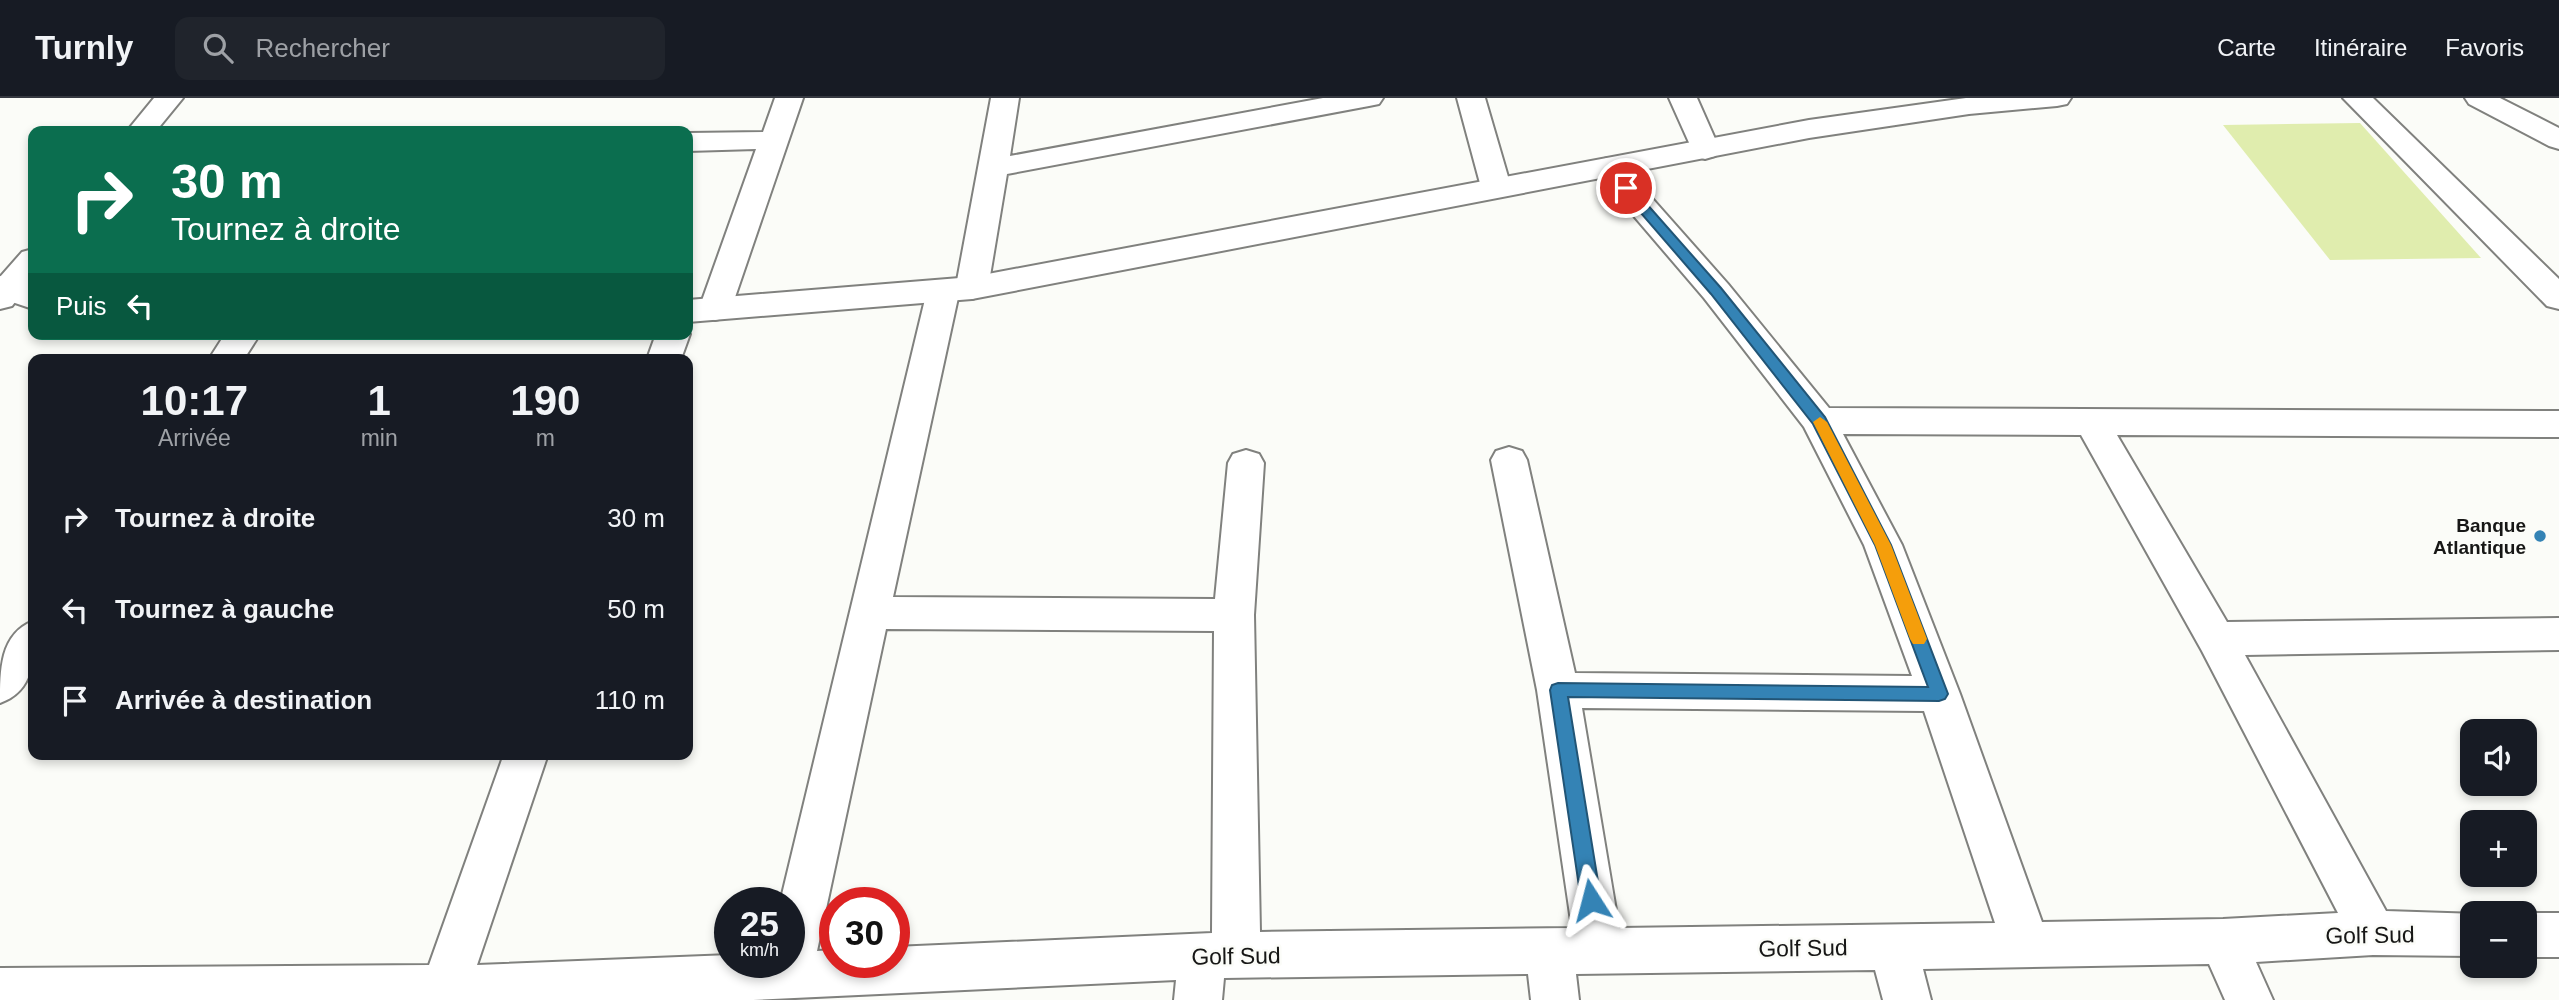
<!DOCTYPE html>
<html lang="fr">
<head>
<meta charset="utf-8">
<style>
  body { margin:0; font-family:Helvetica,sans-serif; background:#20242c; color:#f1f3f6; height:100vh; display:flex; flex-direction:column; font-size:26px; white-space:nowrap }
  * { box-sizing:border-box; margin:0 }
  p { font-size:23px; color:#9ea1a6 }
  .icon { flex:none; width:38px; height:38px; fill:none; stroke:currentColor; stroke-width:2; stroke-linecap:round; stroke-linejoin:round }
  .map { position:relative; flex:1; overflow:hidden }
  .panel { position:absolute; left:28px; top:256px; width:665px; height:406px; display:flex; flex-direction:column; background:#171b24; border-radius:14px; box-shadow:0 4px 10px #0003 }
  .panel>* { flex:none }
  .banner { position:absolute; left:28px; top:28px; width:665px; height:214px; border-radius:14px; box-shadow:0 4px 10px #0003; background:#0b6e4f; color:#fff; overflow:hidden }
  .buttons { position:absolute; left:2460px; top:621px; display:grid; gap:14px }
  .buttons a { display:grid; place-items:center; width:77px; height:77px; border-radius:14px; background:#171b24; box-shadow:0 4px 10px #0003; font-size:35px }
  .speed { position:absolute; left:714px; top:789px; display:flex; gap:14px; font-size:35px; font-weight:700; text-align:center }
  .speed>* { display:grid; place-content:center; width:91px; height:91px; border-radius:50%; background:#171b24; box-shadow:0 4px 10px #0003; line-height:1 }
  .speed small { font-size:18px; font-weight:400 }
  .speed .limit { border:10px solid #d22; background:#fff; color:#111 }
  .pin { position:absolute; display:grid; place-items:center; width:60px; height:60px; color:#fff; margin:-30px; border:4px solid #fff; border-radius:50%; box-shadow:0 2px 7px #0007 }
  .me { position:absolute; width:77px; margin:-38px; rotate:351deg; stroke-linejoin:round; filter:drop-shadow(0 0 5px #0008) }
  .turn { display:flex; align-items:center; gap:24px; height:147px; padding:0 28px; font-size:32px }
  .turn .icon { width:91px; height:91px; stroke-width:2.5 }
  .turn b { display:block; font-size:49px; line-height:60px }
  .then { display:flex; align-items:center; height:66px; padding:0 28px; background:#0003; gap:14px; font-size:26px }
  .eta { display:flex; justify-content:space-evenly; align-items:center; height:119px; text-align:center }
  .eta b { font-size:42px; font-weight:800; line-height:49px }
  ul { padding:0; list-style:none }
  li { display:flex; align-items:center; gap:21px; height:91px; padding:0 28px }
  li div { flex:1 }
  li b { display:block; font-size:26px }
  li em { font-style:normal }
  header { display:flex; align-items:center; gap:42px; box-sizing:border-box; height:98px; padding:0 35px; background:#171b24; border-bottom:2px solid #363941 }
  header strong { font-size:33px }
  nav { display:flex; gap:38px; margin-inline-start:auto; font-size:24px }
  .search { width:490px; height:63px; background:#20242c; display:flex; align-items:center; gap:18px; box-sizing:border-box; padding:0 24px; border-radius:14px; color:#9ea1a6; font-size:26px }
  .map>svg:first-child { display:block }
</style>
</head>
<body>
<header>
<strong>Turnly</strong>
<div class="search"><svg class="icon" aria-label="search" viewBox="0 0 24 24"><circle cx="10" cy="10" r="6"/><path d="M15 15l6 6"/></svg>Rechercher</div>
<nav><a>Carte</a><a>Itinéraire</a><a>Favoris</a></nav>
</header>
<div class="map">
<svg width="2559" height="902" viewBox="0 0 2559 902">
  <rect width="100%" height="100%" fill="#fbfcf8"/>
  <path fill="#e0edae" d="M2360,25L2481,160L2330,162L2223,27Z"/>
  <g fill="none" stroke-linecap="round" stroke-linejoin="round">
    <defs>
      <path id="minor" d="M154,0H183L156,33H127Z
        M775,0H803L731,211L727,219L715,222L703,219L699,211L756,51L688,53V35L763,34Z
        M991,0H1019L1010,58L1323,0H1383L1379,6L1369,8L1007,76L988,190L983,197L972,201L959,195L893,499L1215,501L1228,365L1233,356L1246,352L1259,356L1264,365L1254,517L1260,834L1572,830L1537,592L1491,362L1496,353L1509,349L1522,353L1527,362L1575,575L1912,578L1864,447L1804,329L1704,200L1597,75L1593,69L1597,63L1608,60L1619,63L1728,186L1829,310L2559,313V339L2117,337L2227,524L2559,520V552L2245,557L2386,813L2478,816H2473V858L2373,857L2256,864L2273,902H2225L2209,866L1923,871L1931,902H1883L1875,872L1576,876L1579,902H1531L1528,876L1224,880L1222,902H1174L1176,882L753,902H0V870L429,867L504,656H548L477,867L730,857V864H789V805H780L927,193L931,186L943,182L956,188ZM1843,336L2081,337L2202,553L2338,815L2223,821L2042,824L1960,596L1902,447ZM886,531L1214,533L1212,835L894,849V864H835V852L817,853ZM1582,610L1924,613L1995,825L1619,830Z
        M1457,0H1485L1511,89L1507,95L1496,98L1485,95L1481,89Z
        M1669,0H1697L1720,52L1715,58L1705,61L1695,58Z
        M2343,0H2373L2559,181V211L2547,208Z
        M33,151V181L12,208L0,211V179L22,154Z
        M688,233L690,236L681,261H647L656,236H688Z
        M225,236H260L244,261H209Z
        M33,523C34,556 37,592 0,605C0,572 0,536 33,523Z
        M2525,815H2559V859H2525V816H2523Z"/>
      <path id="tertiary" d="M1966,0H2071L2067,6L2057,8L1969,16L1809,40L972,201L688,224V202L972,179L1809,22Z
        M2465,0H2500L2559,30V51L2549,48L2469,6Z
        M0,178L33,188V211L0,200Z"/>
    </defs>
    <use href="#minor" stroke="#80817e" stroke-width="4"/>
    <use href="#tertiary" stroke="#80817e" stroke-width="4"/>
    <use href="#minor" fill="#fff" fill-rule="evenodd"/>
    <use href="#tertiary" fill="#fff" fill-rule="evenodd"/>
  </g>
  <path fill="#3483b5" stroke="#225576" stroke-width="2" d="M1626,86L1630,87L1721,190L1825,319L1891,447L1948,596L1945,601L1939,603L1568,599L1601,802L1598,808L1591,811L1584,808L1581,802L1550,592L1552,587L1558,585L1928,589L1875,447L1813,326L1711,196L1621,92L1620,90Z"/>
  <path fill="#f59e0b" d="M1820,319L1827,324L1891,447L1927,541L1924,546H1913L1910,541L1875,447L1813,324Z"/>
  <circle fill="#3483b5" stroke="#fbfcf8" stroke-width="2.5" cx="2540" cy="438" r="7"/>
  <g text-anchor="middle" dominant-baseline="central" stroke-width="5" stroke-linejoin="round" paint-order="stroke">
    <g font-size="19" font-weight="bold" fill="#171716" stroke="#fbfcf8" text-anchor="end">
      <text x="2526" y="427">Banque<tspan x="2526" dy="22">Atlantique</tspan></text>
    </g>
    <g font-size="23" fill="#171716" stroke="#fbfcf8">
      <text transform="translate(2370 837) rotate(-1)">Golf Sud</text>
      <text transform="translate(1803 850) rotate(-1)">Golf Sud</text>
      <text transform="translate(1236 858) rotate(-1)">Golf Sud</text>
    </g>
  </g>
</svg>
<div class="buttons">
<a><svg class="icon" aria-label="sound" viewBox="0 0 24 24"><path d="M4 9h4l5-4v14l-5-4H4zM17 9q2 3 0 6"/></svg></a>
<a>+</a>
<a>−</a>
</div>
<div class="speed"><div>25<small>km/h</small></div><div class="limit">30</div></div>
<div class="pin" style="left:1626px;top:90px;background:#d93025"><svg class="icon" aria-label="arrive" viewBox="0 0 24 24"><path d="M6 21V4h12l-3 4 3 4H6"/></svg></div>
<svg class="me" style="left:1591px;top:802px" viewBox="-20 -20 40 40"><path d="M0-17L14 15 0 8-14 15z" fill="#3483b5" stroke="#fff" stroke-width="4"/></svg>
<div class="banner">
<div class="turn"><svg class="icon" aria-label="right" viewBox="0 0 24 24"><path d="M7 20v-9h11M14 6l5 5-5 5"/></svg><div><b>30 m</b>Tournez à droite</div></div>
<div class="then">Puis<svg class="icon" aria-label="left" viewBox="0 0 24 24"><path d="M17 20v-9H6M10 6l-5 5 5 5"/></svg></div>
</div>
<section class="panel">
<div class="eta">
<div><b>10:17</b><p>Arrivée</p></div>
<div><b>1</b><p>min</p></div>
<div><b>190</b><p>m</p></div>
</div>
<ul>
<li><svg class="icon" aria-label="right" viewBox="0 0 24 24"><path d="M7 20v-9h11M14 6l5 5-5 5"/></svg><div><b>Tournez à droite</b></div><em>30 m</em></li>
<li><svg class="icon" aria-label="left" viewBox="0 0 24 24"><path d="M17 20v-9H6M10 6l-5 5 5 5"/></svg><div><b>Tournez à gauche</b></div><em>50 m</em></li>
<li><svg class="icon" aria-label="arrive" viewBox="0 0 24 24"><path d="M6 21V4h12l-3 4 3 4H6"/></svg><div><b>Arrivée à destination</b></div><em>110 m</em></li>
</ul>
</section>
</div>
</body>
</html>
